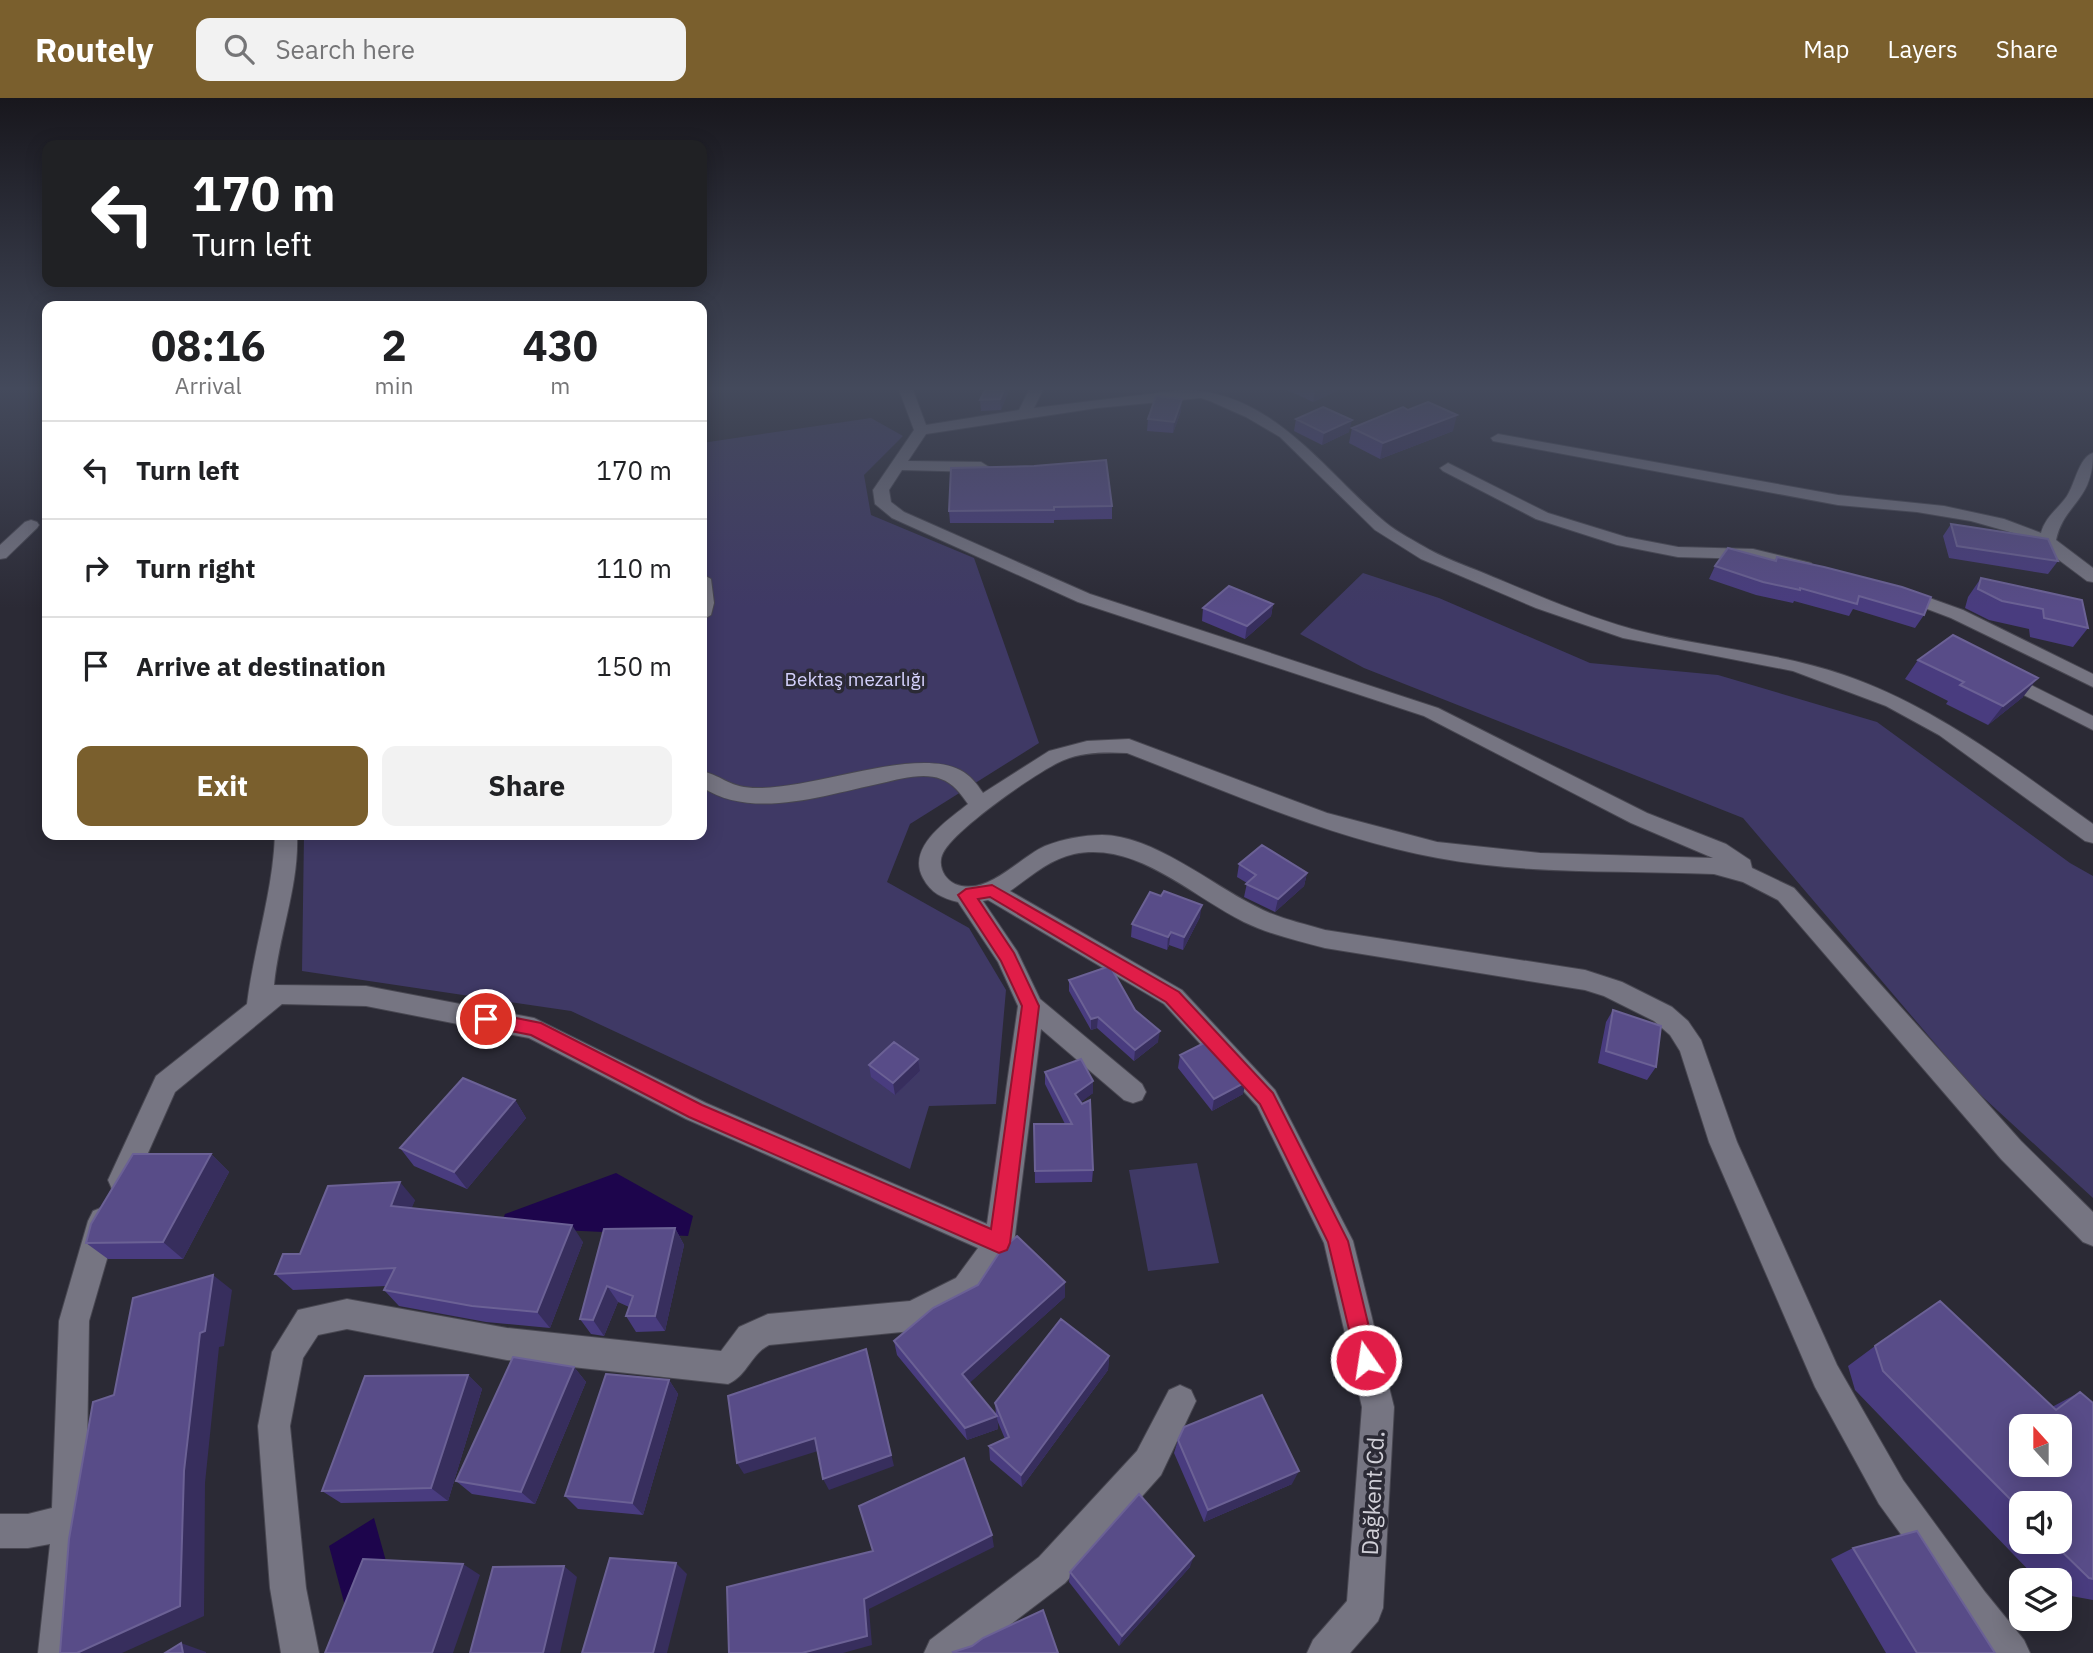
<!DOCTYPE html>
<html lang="en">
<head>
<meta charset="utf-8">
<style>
  body { margin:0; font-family:"IBM Plex Sans",sans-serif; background:#f2f2f2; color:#202124; height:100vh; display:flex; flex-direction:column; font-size:26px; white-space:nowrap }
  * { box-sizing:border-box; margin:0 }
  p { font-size:23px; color:#757577 }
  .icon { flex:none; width:38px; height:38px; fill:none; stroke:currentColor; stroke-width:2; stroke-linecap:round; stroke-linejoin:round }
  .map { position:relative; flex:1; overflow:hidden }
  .sheet { position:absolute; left:42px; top:203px; width:665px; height:539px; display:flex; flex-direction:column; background:#fff; border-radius:14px; box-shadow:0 4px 18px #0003 }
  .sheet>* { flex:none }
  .guide { position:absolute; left:42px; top:42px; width:665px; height:147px; border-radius:14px; box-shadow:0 4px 18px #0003; background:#202124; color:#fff; overflow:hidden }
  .needle { width:46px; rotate:339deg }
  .buttons { position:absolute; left:2009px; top:1316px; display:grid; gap:14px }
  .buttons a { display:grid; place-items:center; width:63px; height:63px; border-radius:14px; background:#fff; box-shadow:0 4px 18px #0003; font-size:35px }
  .pin { position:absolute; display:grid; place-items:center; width:60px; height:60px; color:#fff; margin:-30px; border:4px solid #fff; border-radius:50%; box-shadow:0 2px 7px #0007 }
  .me { position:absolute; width:77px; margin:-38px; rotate:347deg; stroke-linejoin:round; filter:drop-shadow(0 0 5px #0008) }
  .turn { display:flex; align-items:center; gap:24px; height:147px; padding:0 35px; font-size:32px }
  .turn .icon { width:91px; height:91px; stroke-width:2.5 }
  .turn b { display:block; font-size:49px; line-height:60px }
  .eta { display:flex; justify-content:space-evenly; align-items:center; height:119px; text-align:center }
  .eta b { font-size:42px; font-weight:700; line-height:49px }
  .cta { display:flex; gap:14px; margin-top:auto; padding:14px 35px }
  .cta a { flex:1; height:80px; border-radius:14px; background:#7a5f2d; color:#fff; font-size:28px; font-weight:700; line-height:80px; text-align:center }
  .cta a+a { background:#f2f2f2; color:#202124 }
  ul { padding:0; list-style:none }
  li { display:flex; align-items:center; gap:21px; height:98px; padding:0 35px; border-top:2px solid #e0e0e0 }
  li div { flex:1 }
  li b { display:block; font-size:26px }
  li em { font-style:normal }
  header { display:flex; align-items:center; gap:42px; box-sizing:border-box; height:98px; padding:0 35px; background:#7a5f2d; color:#fff }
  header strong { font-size:33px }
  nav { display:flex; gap:38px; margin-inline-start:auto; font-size:24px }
  .search { width:490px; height:63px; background:#f2f2f2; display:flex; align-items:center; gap:18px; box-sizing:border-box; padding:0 24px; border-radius:14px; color:#757577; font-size:26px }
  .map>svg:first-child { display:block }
</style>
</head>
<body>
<header>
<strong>Routely</strong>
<div class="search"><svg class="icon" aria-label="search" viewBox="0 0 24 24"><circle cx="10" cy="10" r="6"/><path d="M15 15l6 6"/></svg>Search here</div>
<nav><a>Map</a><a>Layers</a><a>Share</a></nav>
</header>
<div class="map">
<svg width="2093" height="1555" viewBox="0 0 2093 1555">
  <rect width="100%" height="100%" fill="#2b2a35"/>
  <path fill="#3f3965" d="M871,320L903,338L864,377L871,417L974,460L1039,645L910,726L887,784L969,830L1006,892L996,1006L929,1008L910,1071L571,913L302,873L304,737H702V345Z
    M1363,475L1439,500L1590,565L1718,577L1877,624L2070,765L2093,778V1100L1973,990L1743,720L1364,570L1300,536Z
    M1197,1065L1219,1165L1148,1173L1129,1072Z"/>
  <path fill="#1d054c" d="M616,1075L693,1118L688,1138L500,1129L505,1116Z
    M374,1420L389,1474L345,1508L329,1448Z"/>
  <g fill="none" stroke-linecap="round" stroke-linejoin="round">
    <defs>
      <path id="minor" d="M899,292H913L926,327L1019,312L1029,292H1043L1034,310L1182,292C1272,292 1323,372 1385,424C1398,435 1415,443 1430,452C1450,463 1473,470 1493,479C1539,498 1585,518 1632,531C1702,550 1775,553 1844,577C1937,609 2014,670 2093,726V745L2085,743L1939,637L1886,608L1793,573L1623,540L1536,510L1421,461L1375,432L1280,339L1246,319L1210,303L1201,300L1097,310L926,336L908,363L981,364L989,369L981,374L902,372L889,392L891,404L904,414L1090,496L1438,610L1647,715L1726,746L1750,762L1752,770L1794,790L2021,1043L2093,1114V1148L2083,1144L2001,1061L1778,802L1743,784L1714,776C1622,772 1529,777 1438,760C1330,740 1228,694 1127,655C1106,654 1083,654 1064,662C1039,672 954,732 943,755C937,767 944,781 955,786C987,799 1018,760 1045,748C1063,741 1083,737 1102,737C1152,737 1211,786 1255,808C1277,820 1301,825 1325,832L1585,872L1622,884L1672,909L1688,923L1701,942L1737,1044L1837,1267L1903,1382L1985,1494L2024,1542L2030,1555H1987L1879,1406L1815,1289L1709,1044L1680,953L1670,937L1654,923L1604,898L1585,892L1325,850C1298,843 1269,836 1244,824C1191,798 1137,743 1074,756C1050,761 1030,779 1010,793L1182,892L1275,992L1353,1143L1394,1309L1383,1510L1378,1523L1350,1555H1307L1313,1542L1347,1503L1362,1309L1324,1145L1257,1008L1164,906L988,802L983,803L1017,853L1040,901L1142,986L1146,994L1142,1002L1133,1005L1124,1002L1041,931L1014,1145L978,1200L912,1233L769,1247C751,1256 747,1278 728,1286L507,1262L347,1231L318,1237L303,1260L290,1328L306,1490L319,1555H281L270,1490L258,1328L272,1254L298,1212L347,1201L507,1230L721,1253L739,1229L768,1216L910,1203L956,1180L978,1150L686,1021L529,940L366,908L282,906L175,994L132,1091L122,1095L112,1091L108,1082L156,978L247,906C254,849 273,794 275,737H297C299,788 279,836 274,887L366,888L534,920L706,1005L987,1126L1018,908L998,864L958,804C942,800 931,795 923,780C906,749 948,722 968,706C961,696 953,685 941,681C924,674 899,681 882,685C828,696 752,723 702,689V673C725,679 729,690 758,690C814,691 915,649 960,672C970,677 977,686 983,695L1049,653L1087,643L1129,641L1327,715L1437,744L1540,755L1713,760L1631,725L1424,618L1078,504L892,420L875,406L873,392L914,332Z
        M1498,336L1838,397L1944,408L2004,421L2041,435C2045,419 2058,411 2067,398C2075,386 2079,359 2093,355C2093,404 2064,405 2056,442L2093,470V484L2087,483L2039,447L2017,436L1971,423L1917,414L1838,407L1493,343L1491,340Z
        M1448,365L1548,415L1626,439L1678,449L1753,451L1811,465L1814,469L1805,474L1753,461L1678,459L1617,447L1536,421L1443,373L1440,370Z
        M31,422L37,424L39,427L37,430L6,460L0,461V447L25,424Z
        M702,476L711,481L714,505L711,517L702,522Z
        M1899,489L1963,512L2093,576V589L1951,520L1893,498L1890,494Z
        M2003,573L2093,618V632L1996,583L1993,579L1996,575Z
        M103,1109L113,1113L118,1123L89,1223L86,1424L76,1555H38L50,1446L28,1450H0V1416H28L52,1410L59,1223L88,1123L93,1113Z
        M1180,1287L1191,1292L1196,1303L1161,1377L1065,1485L973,1555H924L930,1542L1039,1459L1137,1353L1169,1292Z"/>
    </defs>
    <use href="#minor" stroke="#484751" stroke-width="2"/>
    <use href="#minor" fill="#767582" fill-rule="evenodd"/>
  </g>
  <path fill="#493c7f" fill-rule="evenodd" d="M1009,292L1001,312L981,313L980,302Z
    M1287,292H1339L1313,304Z
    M1181,313L1173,335L1147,333L1148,321Z
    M1296,321L1349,334L1322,347L1294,333Z
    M1352,330L1453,333L1380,361L1349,345Z
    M951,370L1112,408V421L1054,422V425H950L949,413Z
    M1951,426L2058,463L2048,476L1949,460L1943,438Z
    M1777,459L1924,517L1915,530L1853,511L1849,518L1794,503L1793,505L1756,497L1709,481L1715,468L1775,462Z
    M1981,480L2088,530L2073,549L2030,539L2029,531L1989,522L1965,510L1968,499Z
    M1273,506L1271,518L1245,541L1202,523L1203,510Z
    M1918,562L2023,599L1988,627L1946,606L1948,603L1905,581Z
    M1239,766L1307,775L1304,788L1275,814L1244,799L1247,785L1237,779Z
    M1161,798L1200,819L1183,852L1169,847L1167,852L1131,839L1132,826Z
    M1069,882L1135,912L1158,944L1134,963L1097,930L1091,932L1069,893Z
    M1613,912L1656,969L1647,982L1598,965L1606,924Z
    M1180,957L1243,996L1212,1013L1178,970Z
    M918,961L920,973L895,997L871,979L869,967Z
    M1045,974L1093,983V995L1080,1004L1093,1072L1092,1084L1035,1085L1034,1026H1065L1045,986Z
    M515,1002L526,1020L467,1091L414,1068L400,1050Z
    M211,1056L229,1074L183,1161H108L86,1145Z
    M415,1102L411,1110L583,1144L550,1230L486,1224L399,1208L384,1192L386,1188L293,1192L275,1176L300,1156Z
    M675,1130L684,1147L665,1233L636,1234L626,1218L629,1209L618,1204L604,1238L591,1236L580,1221L604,1131Z
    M1065,1199L969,1285L996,1317L995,1305L1109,1258L1108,1272L1022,1389L990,1362L989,1348L1005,1341L997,1322L998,1331L967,1342L897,1257L894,1243Z
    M1875,1248L2052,1309L2080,1294L2093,1305V1502L2060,1496V1482H2038L1855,1292L1848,1268ZM2021,1405L2060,1444H2021Z
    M574,1269L586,1284L535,1406L472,1396L456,1383Z
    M468,1277L482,1291L448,1403L341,1405L322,1393Z
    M669,1282L678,1296L643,1417L578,1411L565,1398Z
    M1178,1342L1292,1386L1204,1424L1174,1355Z
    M1853,1450L1995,1555H1886L1831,1461Z
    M1190,1469L1119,1548L1069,1484L1070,1474Z"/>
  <path fill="#372e5d" d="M1004,292H1009L1001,312L1000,301Z
    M1315,292H1339L1313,304Z
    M1182,301L1181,313L1173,335L1174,324Z
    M1457,317L1453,333L1380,361L1383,345Z
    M1352,322L1349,334L1322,347L1324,335Z
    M1273,506L1271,518L1245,541L1247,528Z
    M2038,580L2023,599L1988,627L2003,608Z
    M1307,775L1304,788L1275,814L1278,801Z
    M1202,807L1200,819L1183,852L1184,839Z
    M1171,834L1169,847L1167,852L1168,839Z
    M1098,919L1097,930L1091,932V921Z
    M1160,933L1158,944L1134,963L1135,952Z
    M918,961L920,973L895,997L893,985Z
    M1093,983V995L1075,1009V996Z
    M1246,984L1243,996L1212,1013L1214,1001Z
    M515,1002L526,1020L467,1091L454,1074Z
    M211,1056L229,1074L183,1161L163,1144Z
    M400,1084L415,1102L406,1125L391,1108Z
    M572,1127L583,1144L550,1230L537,1214Z
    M675,1130L684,1147L665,1233L655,1218Z
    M213,1177L232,1192L224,1248L219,1249L205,1385L204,1518L122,1555H77L184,1373L200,1235Z
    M1065,1184V1199L964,1290L962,1276Z
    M607,1188L618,1204L604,1238L593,1222Z
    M866,1251L894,1368L829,1392L823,1381Z
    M1109,1258L1108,1272L1022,1389L1021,1377Z
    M574,1269L586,1284L535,1406L521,1394Z
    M468,1277L482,1291L448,1403L431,1390Z
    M669,1282L678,1296L643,1417L632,1405Z
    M997,1318L998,1331L967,1342L965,1330Z
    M815,1340L821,1352L744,1376L737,1365Z
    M1299,1373L1292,1386L1204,1424L1208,1412Z
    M992,1437L994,1449L869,1511L872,1547L843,1555H802L864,1501Z
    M1194,1458L1190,1469L1119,1548L1122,1538Z
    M676,1465L687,1476L667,1555H653Z
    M463,1466L480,1477L453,1555H432Z
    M564,1468L577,1479L560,1555H543Z
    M181,1545L206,1554V1555H183Z"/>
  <path fill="#584c88" stroke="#6b6195" stroke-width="2" fill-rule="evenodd" d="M985,292H1004L1000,301L980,302Z
    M1156,298L1182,301L1174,324L1148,321Z
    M1428,304L1457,317L1383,345L1352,330L1403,309L1408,312Z
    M1323,309L1352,322L1324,335L1296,321Z
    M1106,362L1112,408L1054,409V412L949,413L951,370L1034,368Z
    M1951,426L2048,441L2058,463L1957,448Z
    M1728,450L1776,463L1777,459L1824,469L1902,489L1931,499L1924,517L1859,498L1857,506L1800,490V492L1763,484L1715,468Z
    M1981,480L2082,502L2088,530L2044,520L2043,511L2002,503L1978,491Z
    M1229,488L1273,506L1247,528L1203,510Z
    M1953,537L2038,580L2003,608L1960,587L1964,584L1918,562Z
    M1262,747L1307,775L1278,801L1246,786L1256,777L1239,766Z
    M1164,793L1202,807L1184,839L1171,834L1168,839L1132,826L1150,794L1161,798Z
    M1110,868L1135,912L1160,933L1135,952L1098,919L1091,921L1069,882Z
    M1613,912L1661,928L1656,969L1606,953Z
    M1208,943L1246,984L1214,1001L1180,957Z
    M894,944L918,961L893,985L869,967Z
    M1081,961L1093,983L1075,996L1082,1006L1090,1002L1093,1072L1035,1073L1034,1026H1072L1045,974Z
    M463,980L515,1002L454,1074L400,1050Z
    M133,1056H211L163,1144L86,1145L91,1126Z
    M400,1084L391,1108L572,1127L537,1214L472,1208L384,1192L395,1170L275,1176L283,1156H300L328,1088Z
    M675,1130L655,1218H626L633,1198L607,1188L593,1222L580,1221L604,1131Z
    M1017,1138L1065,1184L962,1276L997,1318L965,1330L894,1243L933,1210L978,1187L1001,1152Z
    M213,1177L205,1233L200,1235L184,1373L180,1508L77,1555H60L69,1441L93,1304L114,1297L133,1200Z
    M1940,1203L2056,1312L2080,1294L2093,1305V1481L2089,1480L2052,1444H2060V1405H2021V1412L1883,1273L1875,1248ZM2021,1328H2060V1367H2021Z
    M1061,1221L1109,1258L1021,1377L989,1348L1009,1339L995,1305Z
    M866,1251L891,1357L823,1381L815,1340L737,1365L728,1298Z
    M513,1259L574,1269L521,1394L456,1383Z
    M606,1276L669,1282L632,1405L565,1398Z
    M468,1277L431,1390L322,1393L365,1278Z
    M1262,1297L1299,1373L1208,1412L1178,1342L1184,1329Z
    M964,1360L992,1437L864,1501L867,1538L802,1555H729L727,1489L873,1453L859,1408Z
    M1139,1396L1194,1458L1122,1538L1070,1474Z
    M1917,1433L1995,1555H1917L1853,1450Z
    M610,1460L676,1465L653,1555H582Z
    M363,1461L463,1466L432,1555H325Z
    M564,1468L543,1555H470L493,1469Z
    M1043,1512L1058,1555H954L953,1554L972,1548L983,1540Z
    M181,1545L183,1555H165Z"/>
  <linearGradient id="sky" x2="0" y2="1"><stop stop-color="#18171d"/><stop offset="0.57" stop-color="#444a5c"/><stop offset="1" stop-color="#444a5c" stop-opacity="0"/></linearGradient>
  <rect width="2093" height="510" fill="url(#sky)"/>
  <path fill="#e11d48" stroke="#92132f" stroke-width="2" d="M992,787L1179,894L1273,995L1348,1143L1377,1262L1374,1269L1366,1273L1358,1269L1328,1144L1260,1006L1166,904L990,799L978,801L1014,855L1039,908L1010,1145L1007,1152L999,1155L689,1019L531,937L486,928L480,926L477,921L480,916L486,914L541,925L702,1007L991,1131L1022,908L1001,863L958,797L966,791Z"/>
  <g text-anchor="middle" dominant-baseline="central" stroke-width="7" stroke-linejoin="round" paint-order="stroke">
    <g font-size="19" fill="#d3d0fb" stroke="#2b2a35">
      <text x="855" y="581">Bektaş mezarlığı</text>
    </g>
    <g font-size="23" fill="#d1d0d8" stroke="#2b2a35">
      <text transform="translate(1372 1395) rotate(-87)">Dağkent Cd.</text>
    </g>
  </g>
</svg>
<div class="buttons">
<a><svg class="needle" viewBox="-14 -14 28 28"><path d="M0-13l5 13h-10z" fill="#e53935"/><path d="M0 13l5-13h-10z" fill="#757577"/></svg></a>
<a><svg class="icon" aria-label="sound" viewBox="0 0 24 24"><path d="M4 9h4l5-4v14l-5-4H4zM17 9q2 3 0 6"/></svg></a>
<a><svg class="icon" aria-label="layers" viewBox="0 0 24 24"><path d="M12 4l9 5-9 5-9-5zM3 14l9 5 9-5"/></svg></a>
</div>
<div class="pin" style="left:486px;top:921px;background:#d93025"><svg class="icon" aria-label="arrive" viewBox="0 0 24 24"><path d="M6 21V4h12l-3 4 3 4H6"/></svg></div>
<svg class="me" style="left:1366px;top:1262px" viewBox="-20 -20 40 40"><circle r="17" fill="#e11d48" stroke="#fff" stroke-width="3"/><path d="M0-11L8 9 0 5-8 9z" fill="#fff"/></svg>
<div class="guide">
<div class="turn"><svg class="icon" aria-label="left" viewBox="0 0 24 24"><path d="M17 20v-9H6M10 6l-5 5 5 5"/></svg><div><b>170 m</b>Turn left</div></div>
</div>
<section class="sheet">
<div class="eta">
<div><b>08:16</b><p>Arrival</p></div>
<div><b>2</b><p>min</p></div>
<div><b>430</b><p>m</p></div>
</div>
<ul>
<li><svg class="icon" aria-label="left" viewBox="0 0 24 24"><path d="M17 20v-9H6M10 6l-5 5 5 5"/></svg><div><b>Turn left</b></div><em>170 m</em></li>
<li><svg class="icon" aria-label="right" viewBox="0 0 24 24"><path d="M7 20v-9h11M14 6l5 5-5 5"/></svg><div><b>Turn right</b></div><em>110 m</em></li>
<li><svg class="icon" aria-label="arrive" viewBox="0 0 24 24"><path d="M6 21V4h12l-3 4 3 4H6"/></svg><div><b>Arrive at destination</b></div><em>150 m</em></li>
</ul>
<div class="cta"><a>Exit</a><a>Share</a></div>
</section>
</div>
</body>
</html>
